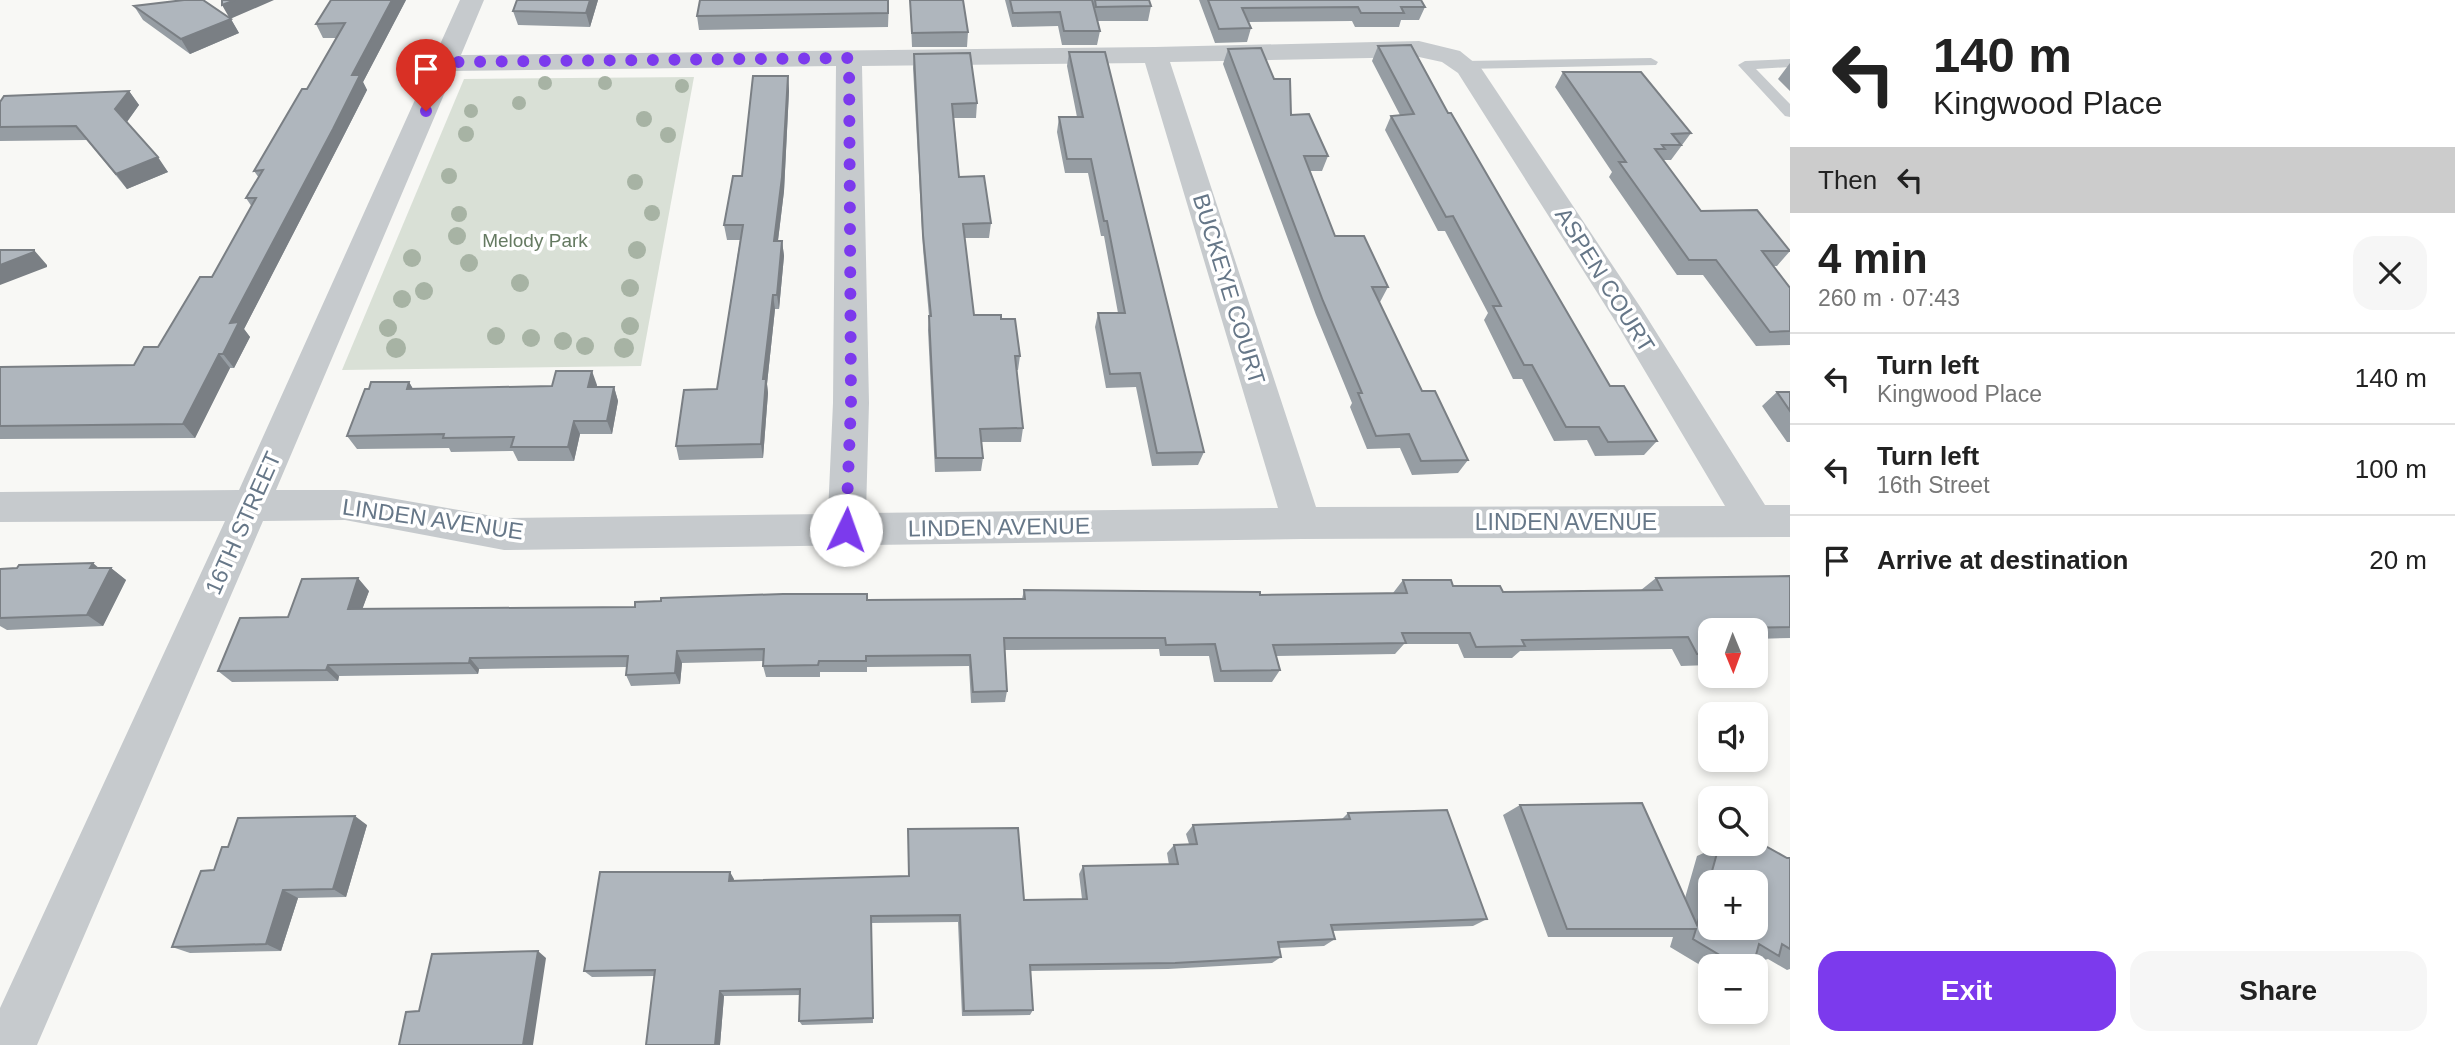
<!DOCTYPE html>
<html lang="en">
<head>
<meta charset="utf-8">
<style>
  body { margin:0; font-family:Helvetica,sans-serif; background:#f6f6f6; color:#222; height:100vh; display:flex; flex-direction:column; font-size:26px; white-space:nowrap }
  * { box-sizing:border-box; margin:0 }
  p { font-size:23px; color:#767676 }
  .icon { flex:none; width:38px; height:38px; fill:none; stroke:currentColor; stroke-width:2; stroke-linecap:round; stroke-linejoin:round }
  .map { position:relative; flex:1; overflow:hidden }
  .side { display:flex; flex-direction:column; background:#fff; width:665px }
  .side>* { flex:none }
  .banner { background:#fff; color:#222; overflow:hidden }
  .needle { width:46px; rotate:179deg }
  .buttons { position:absolute; left:1698px; top:618px; display:grid; gap:14px }
  .buttons a { display:grid; place-items:center; width:70px; height:70px; border-radius:14px; background:#fff; box-shadow:0 4px 10px #0003; font-size:35px }
  .pin { position:absolute; display:grid; place-items:center; width:60px; height:60px; color:#fff; margin:-72px -30px; border-radius:50% 50% 50% 0; rotate:-45deg; box-shadow:0 0 7px #0007 }
  .pin .icon { rotate:45deg }
  .me { position:absolute; width:77px; margin:-38px; rotate:3deg; stroke-linejoin:round; filter:drop-shadow(0 0 5px #0008) }
  .turn { display:flex; align-items:center; gap:24px; height:147px; padding:0 28px; font-size:32px }
  .turn .icon { width:91px; height:91px; stroke-width:2.5 }
  .turn b { display:block; font-size:49px; line-height:60px }
  .then { display:flex; align-items:center; height:66px; padding:0 28px; background:#0003; gap:14px; font-size:26px }
  .round { display:grid; place-items:center; flex:none; width:74px; height:74px; border-radius:21px; background:#f6f6f6 }
  .head { display:flex; align-items:center; justify-content:space-between; height:119px; padding:0 28px }
  h1 { font-size:42px; font-weight:700; line-height:52px }
  .cta { display:flex; gap:14px; margin-top:auto; padding:14px 28px }
  .cta a { flex:1; height:80px; border-radius:21px; background:#7c3aed; color:#fff; font-size:28px; font-weight:700; line-height:80px; text-align:center }
  .cta a+a { background:#f6f6f6; color:#222 }
  ul { padding:0; list-style:none }
  li { display:flex; align-items:center; gap:21px; height:91px; padding:0 28px; border-top:2px solid #e0e0e0 }
  li div { flex:1 }
  li b { display:block; font-size:26px }
  li em { font-style:normal }
  main { display:flex; flex:1; min-height:0 }
  .map>svg:first-child { display:block }
</style>
</head>
<body>
<main>
<div class="map">
<svg width="1790" height="1045" viewBox="0 0 1790 1045">
  <rect width="100%" height="100%" fill="#f8f8f5"/>
  <path fill="#d9e0d6" d="M694,77L641,366L342,370L464,79Z"/>
  <g fill="none" stroke-linecap="round" stroke-linejoin="round">
    <path fill="#c6cacd" fill-rule="evenodd" d="M1651,58L1658,62L1656,65L1464,69L1457,65L1464,61Z
      M1790,59V67L1756,69L1790,104V117L1785,116L1738,65L1745,61Z"/>
    <path fill="#c6cacd" fill-rule="evenodd" d="M460,0H484L461,55L1155,47L1419,41L1460,51L1481,68L1641,308L1765,505H1790V537L1302,539L504,550L345,520L263,521L37,1045H0V1008L225,521L0,522V492L239,490ZM1419,57L1442,62L1458,73L1617,324L1725,506L1316,507L1170,62ZM1145,63L1278,508L866,513L869,403L862,66ZM836,66L833,403L828,514L504,518L345,490H276L454,71Z"/>
  </g>
  <g fill="#a7b3a4">
    <circle cx="545" cy="83" r="7"/>
    <circle cx="605" cy="83" r="7"/>
    <circle cx="682" cy="86" r="7"/>
    <circle cx="519" cy="103" r="7"/>
    <circle cx="471" cy="111" r="7"/>
    <circle cx="644" cy="119" r="8"/>
    <circle cx="466" cy="134" r="8"/>
    <circle cx="668" cy="135" r="8"/>
    <circle cx="449" cy="176" r="8"/>
    <circle cx="635" cy="182" r="8"/>
    <circle cx="652" cy="213" r="8"/>
    <circle cx="459" cy="214" r="8"/>
    <circle cx="457" cy="236" r="9"/>
    <circle cx="637" cy="250" r="9"/>
    <circle cx="412" cy="258" r="9"/>
    <circle cx="469" cy="263" r="9"/>
    <circle cx="520" cy="283" r="9"/>
    <circle cx="630" cy="288" r="9"/>
    <circle cx="424" cy="291" r="9"/>
    <circle cx="402" cy="299" r="9"/>
    <circle cx="630" cy="326" r="9"/>
    <circle cx="388" cy="328" r="9"/>
    <circle cx="496" cy="336" r="9"/>
    <circle cx="531" cy="338" r="9"/>
    <circle cx="563" cy="341" r="9"/>
    <circle cx="585" cy="346" r="9"/>
    <circle cx="396" cy="348" r="10"/>
    <circle cx="624" cy="348" r="10"/>
  </g>
  <path fill="#969da3" d="M406,0L363,82L367,90L340,143L244,329L250,337L234,368H230L195,438L0,439V367L134,365L158,347L212,277L252,207L246,198L259,178L254,171L307,89L336,38H323L316,24Z
    M517,0H598L590,27L518,25L513,11Z
    M889,0L888,27L699,30L697,16Z
    M910,0L968,32L967,47H912Z
    M1005,0H1149L1151,6L1148,21H1097L1100,31L1097,45H1062L1058,26L1012,27Z
    M1199,0H1421L1425,7L1419,20H1401L1399,27H1355L1352,21L1249,22L1251,28L1247,42L1215,43Z
    M134,6L230,18L239,33L190,54L143,20Z
    M1378,46L1448,113L1610,386L1657,441L1644,455L1595,456L1587,440L1554,441L1522,379H1513L1484,320L1488,313L1445,231H1438L1385,130L1391,116L1400,115L1372,61Z
    M1228,49L1291,115L1328,156L1322,171H1310L1335,236L1388,287L1380,302H1379L1422,391L1468,460L1458,473L1412,475L1400,448L1367,449L1350,407L1352,403L1316,315L1223,64Z
    M1069,52L1204,452L1198,465L1152,466L1136,387L1106,388L1095,327L1098,313H1118L1104,236H1101L1088,173H1065L1057,132L1059,117H1077L1067,66Z
    M914,54L977,103L976,118H954L959,177L991,223L989,238H964L974,315L1001,319L1020,356L1018,370H1016L1023,428L1021,442H981L983,458L981,471L935,472L928,330L929,316L923,249L913,68Z
    M1790,63V91L1778,79Z
    M1563,72L1691,133L1671,160H1663L1701,211L1790,251L1777,266H1773L1790,288V345L1756,346L1703,275H1677L1609,177L1612,172L1555,87Z
    M788,76L789,91L784,191L778,241H782L784,256L779,309H775L767,384L768,393L763,458L679,460L676,446L717,389L740,240H727L724,225L742,176Z
    M129,91L139,105L127,122L168,172L127,189L87,140L0,141V102Z
    M409,382L413,389L597,385L596,387H614L618,401L612,434H580L574,461H518L513,451L451,452L449,448L357,449L347,436L369,389Z
    M1777,392H1790V442H1787L1762,406Z
    M17,568H111L126,580L103,626L7,630L0,626V569Z
    M1790,576V638L1755,639V630H1710V665L1681,666L1672,649L1520,651L1512,658H1464L1458,644H1404L1395,654L1276,656L1280,670L1272,682H1214L1209,656H1160L1159,649L1005,650L1007,691L1005,702L971,703L969,666L867,667V672H820V677H766L763,666V661L682,663L680,684L631,686L626,675L627,667L479,669L478,674L339,676L338,681L232,682L218,671L288,617L369,591L362,609L635,607L867,600L1022,599L1024,590L1260,595L1393,593L1403,580L1503,592L1641,590L1656,578Z
    M1520,805L1685,898L1697,856L1719,846L1790,858V969L1787,970L1768,959L1754,963L1753,966H1710V971L1670,947L1673,937H1548L1503,815Z
    M1348,813L1487,919L1473,926L1333,931L1335,939L1324,946L1279,948L1281,957L1272,963L1168,969L1030,971L1033,1010L1030,1015L962,1016L958,922L871,923L873,1023L802,1025L799,1021L800,995L724,996L720,1045H646L654,976L592,977L584,971L730,872L734,881L1024,900L1082,899L1079,874L1083,866L1169,865L1167,853L1174,845L1189,844L1186,834L1193,825L1342,819Z
    M367,825L346,897L298,898L281,951L190,953L172,947L214,870L228,847Z"/>
  <path fill="#7a7f84" d="M235,0H274L230,19L222,5Z
    M392,0H406L363,82L367,90L340,143L244,329L250,337L234,368L223,354L230,323L352,75Z
    M590,0H598L590,27L586,13Z
    M231,19L239,33L190,54L181,39Z
    M788,76L789,91L784,191L776,256L774,241Z
    M129,91L139,105L126,123L115,109Z
    M158,157L168,172L127,189L116,174Z
    M782,241L784,256L779,309L777,295Z
    M34,250L47,265V267L0,285V265Z
    M773,295L775,309L767,384L768,393L763,458L761,444L763,379Z
    M219,354L230,368L195,438L183,424Z
    M592,371L597,385L593,401L588,387Z
    M409,382L417,396L407,389Z
    M614,387L618,401L612,434L607,421Z
    M574,421L580,434L574,461L568,447Z
    M93,563L107,575L111,568L126,580L103,626L87,615L90,568Z
    M358,578L369,591L358,621L348,609Z
    M677,651L682,663L680,684L675,673Z
    M470,658L479,669L478,674L469,663Z
    M328,665L339,676L338,681L326,670Z
    M355,816L367,825L346,897L333,889Z
    M730,872L734,879L733,889L729,881Z
    M283,890L298,898L281,951L266,944Z
    M538,951L546,958L533,1045H523Z
    M720,991L724,996L720,1045H715Z"/>
  <path fill="#afb6bd" stroke="#7a7f84" stroke-width="2" fill-rule="evenodd" d="M184,0H203L231,19L181,39L134,6Z
    M222,0H235L222,5Z
    M331,0H392L352,75H360L333,129L230,323L239,322L223,354H219L183,424L0,426V367L134,365L144,347H158L200,277H212L256,198H246L263,170L254,171L302,89H307L345,23L316,24Z
    M517,0H590L586,13L513,11Z
    M700,0H888V13L697,16Z
    M910,0H963L968,32L912,33Z
    M1010,0H1092L1100,31H1064L1060,12L1013,13Z
    M1095,0H1149L1151,6L1096,7Z
    M1208,0H1421L1425,7H1401L1404,13H1361L1358,7L1242,8L1251,28L1219,29Z
    M1411,45L1448,113H1451L1475,154L1610,386H1624L1657,441L1608,442L1599,427H1566L1532,365H1524L1493,306H1501L1453,216L1446,217L1391,116L1414,114L1378,46Z
    M1261,48L1274,79H1290L1291,115L1309,114L1328,156H1304L1335,236H1364L1388,287H1372L1422,391H1435L1468,460L1421,461L1409,434L1376,436L1358,393H1362L1323,301L1228,49Z
    M1069,52H1105L1204,452L1157,453L1140,373L1110,374L1098,313H1125L1107,221H1104L1091,159H1067L1059,117H1083Z
    M970,53L977,103L952,104L959,177L984,176L991,223L963,224L974,315H1001V319H1015L1020,356H1015L1023,428L980,429L983,458H936L929,316H931L923,235L914,54Z
    M1563,72H1641L1691,133L1672,134L1681,145H1662L1665,149H1655L1701,211L1757,210L1790,251H1762L1790,288V331L1770,332L1716,260H1689L1619,162H1626Z
    M753,76H788L782,177L774,241H782L777,295H773L763,379H766L761,444L676,446L684,390L717,389L743,225H724L733,176H742Z
    M129,91L115,109L158,157L116,174L76,126L0,127V102L4,96Z
    M0,250H34V252L0,265Z
    M556,371H592L588,387H614L607,421H574L568,447H511L514,437L443,438L444,434L347,436L365,389H369L371,382H409L407,389L552,386Z
    M1777,392H1790V411Z
    M93,563L90,568H111L87,615L0,618V569L17,568L19,565Z
    M1790,576V627L1733,628L1734,630H1710V654H1697L1688,637L1522,640L1525,646L1476,647L1470,633H1402L1406,643L1273,645L1280,670L1221,671L1215,644L1166,645L1165,638H1004L1007,691L973,692L970,655L866,656V661H819L818,665L763,666L764,649L677,651L675,673L626,675L628,656L470,658L469,663L328,665L326,670L218,671L240,618L288,617L302,579L358,578L348,609L635,607V602L661,601V598L783,594H867V600L1025,599L1024,590L1260,592V595L1407,593L1403,580H1451L1453,586H1500L1503,592L1662,590L1656,578Z
    M1642,803L1697,925L1719,846L1760,843L1787,858H1790V949L1782,944L1779,956L1759,944L1753,966H1738L1693,939L1696,929H1567L1520,805ZM1710,882H1755V928H1710Z
    M1447,810L1487,919L1331,925L1335,939L1278,942L1281,957L1175,963L1030,965L1033,1010L964,1011L960,915L871,916L873,1018L799,1021L800,989L720,991L715,1045H646L655,970L584,971L600,872H730L729,881L909,876L908,829L1018,828L1024,900L1087,899L1083,866L1178,864L1174,845L1197,844L1193,825L1350,819L1348,813Z
    M355,816L333,889L283,890L266,944L172,947L201,871L214,870L222,847H228L238,818Z
    M538,951L523,1045H399L406,1012L419,1011L432,954Z"/>
  <g fill="none" stroke-linecap="round" stroke-linejoin="round">
    <path stroke="#7c3aed" stroke-width="12" stroke-dasharray="0 21.6" d="M426,111L447,62L849,58L851,403L846,530"/>
  </g>
  <g text-anchor="middle" dominant-baseline="central" stroke-width="7" stroke-linejoin="round" paint-order="stroke">
    <g font-size="19" fill="#657a61" stroke="#fff">
      <text x="535" y="240">Melody Park</text>
    </g>
    <g font-size="23" fill="#678" stroke="#fff">
      <text transform="translate(1605 280) rotate(58)">ASPEN COURT</text>
      <text transform="translate(1229 289) rotate(73)">BUCKEYE COURT</text>
      <text transform="translate(433 519) rotate(8)">LINDEN AVENUE</text>
      <text x="1566" y="522">LINDEN AVENUE</text>
      <text transform="translate(243 523) rotate(-66)">16TH STREET</text>
      <text transform="translate(999 527) rotate(-1)">LINDEN AVENUE</text>
    </g>
  </g>
</svg>
<div class="buttons">
<a><svg class="needle" viewBox="-14 -14 28 28"><path d="M0-13l5 13h-10z" fill="#e53935"/><path d="M0 13l5-13h-10z" fill="#767676"/></svg></a>
<a><svg class="icon" aria-label="sound" viewBox="0 0 24 24"><path d="M4 9h4l5-4v14l-5-4H4zM17 9q2 3 0 6"/></svg></a>
<a><svg class="icon" aria-label="search" viewBox="0 0 24 24"><circle cx="10" cy="10" r="6"/><path d="M15 15l6 6"/></svg></a>
<a>+</a>
<a>−</a>
</div>
<div class="pin" style="left:426px;top:111px;background:#d93025"><svg class="icon" aria-label="arrive" viewBox="0 0 24 24"><path d="M6 21V4h12l-3 4 3 4H6"/></svg></div>
<svg class="me" style="left:846px;top:530px" viewBox="-20 -20 40 40"><circle r="19" fill="#fff"/><path d="M0-13L10 11 0 6-10 11z" fill="#7c3aed"/></svg>
</div>
<section class="side">
<div class="banner">
<div class="turn"><svg class="icon" aria-label="left" viewBox="0 0 24 24"><path d="M17 20v-9H6M10 6l-5 5 5 5"/></svg><div><b>140 m</b>Kingwood Place</div></div>
<div class="then">Then<svg class="icon" aria-label="left" viewBox="0 0 24 24"><path d="M17 20v-9H6M10 6l-5 5 5 5"/></svg></div>
</div>
<div class="head"><div><h1>4 min</h1><p>260 m · 07:43</p></div><a class="round"><svg class="icon" aria-label="close" viewBox="0 0 24 24"><path d="M6 6l12 12M18 6L6 18"/></svg></a></div>
<ul>
<li><svg class="icon" aria-label="left" viewBox="0 0 24 24"><path d="M17 20v-9H6M10 6l-5 5 5 5"/></svg><div><b>Turn left</b><p>Kingwood Place</p></div><em>140 m</em></li>
<li><svg class="icon" aria-label="left" viewBox="0 0 24 24"><path d="M17 20v-9H6M10 6l-5 5 5 5"/></svg><div><b>Turn left</b><p>16th Street</p></div><em>100 m</em></li>
<li><svg class="icon" aria-label="arrive" viewBox="0 0 24 24"><path d="M6 21V4h12l-3 4 3 4H6"/></svg><div><b>Arrive at destination</b></div><em>20 m</em></li>
</ul>
<div class="cta"><a>Exit</a><a>Share</a></div>
</section>
</main>
</body>
</html>
